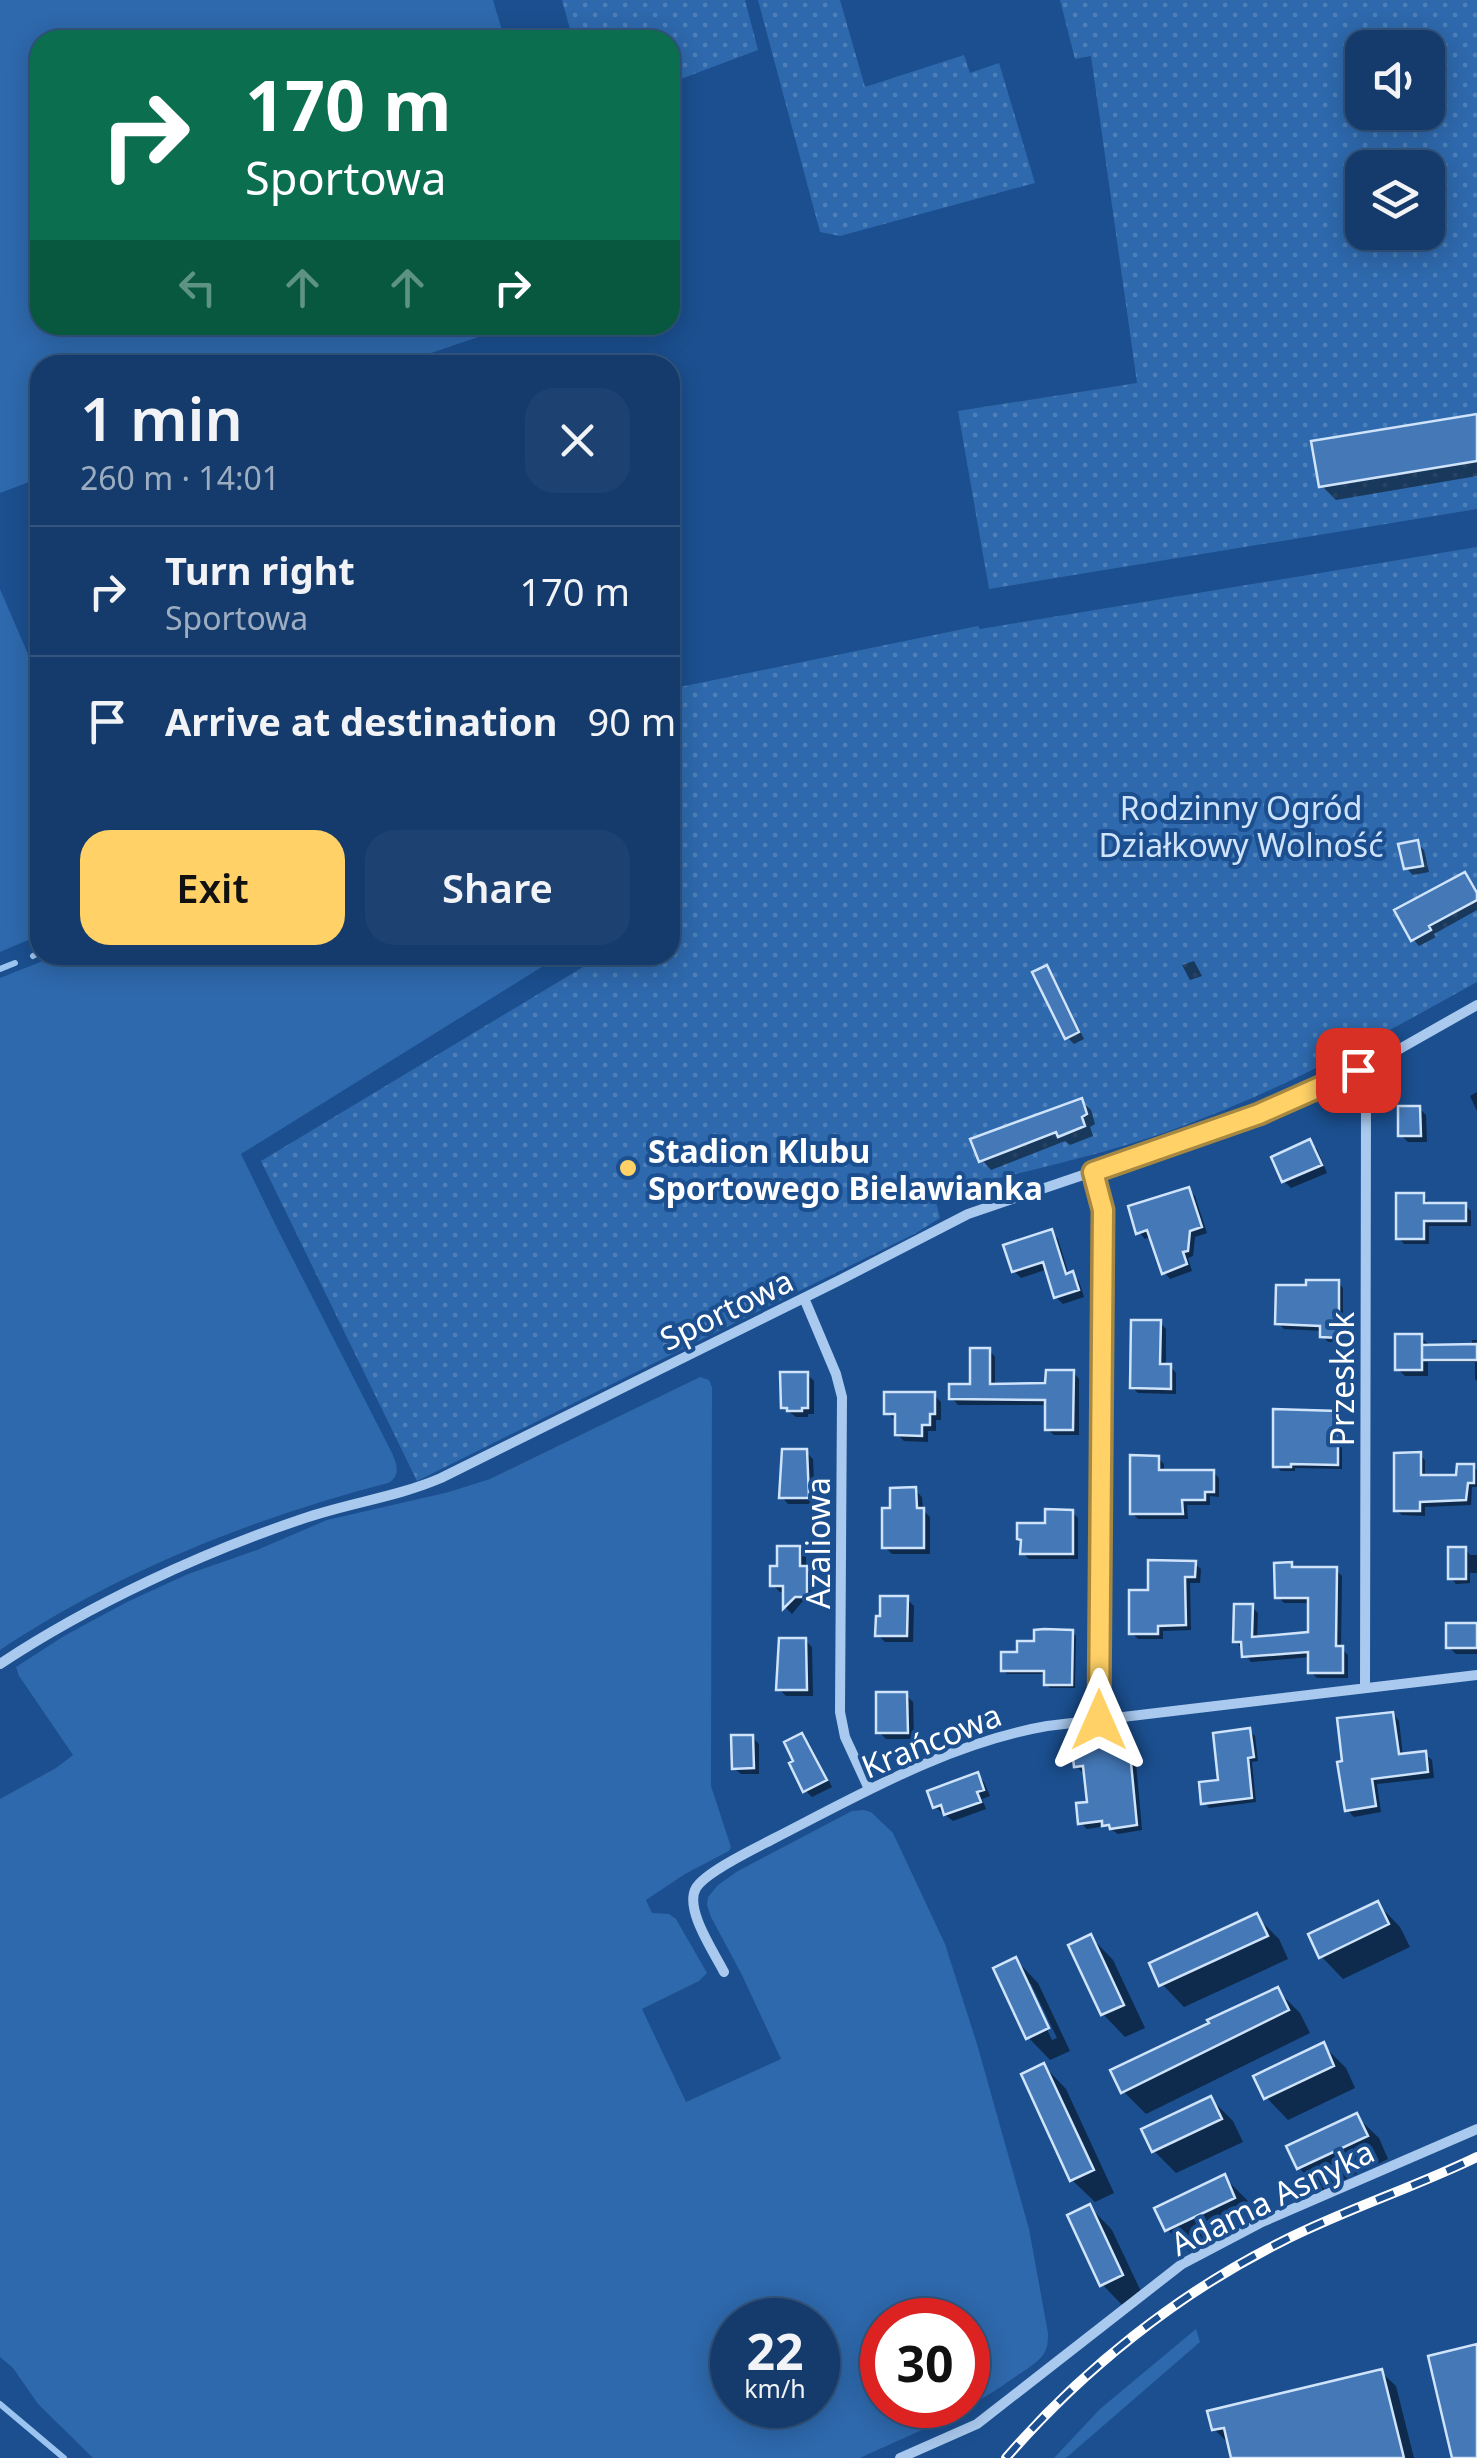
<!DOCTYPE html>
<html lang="en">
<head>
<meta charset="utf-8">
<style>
  body { margin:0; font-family:"Noto Sans",sans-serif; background:#1d4271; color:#f1f3f6; height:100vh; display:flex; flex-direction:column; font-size:38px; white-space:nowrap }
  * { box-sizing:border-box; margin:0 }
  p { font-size:32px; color:#9dadc1 }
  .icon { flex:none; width:55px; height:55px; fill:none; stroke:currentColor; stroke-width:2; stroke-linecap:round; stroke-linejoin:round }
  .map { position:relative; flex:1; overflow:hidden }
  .side { position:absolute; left:30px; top:355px; width:650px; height:610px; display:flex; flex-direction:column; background:#143b6b; border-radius:30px; box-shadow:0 5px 25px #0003,0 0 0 2px #33557e }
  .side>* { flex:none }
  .top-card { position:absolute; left:30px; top:30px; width:650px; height:305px; border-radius:30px; box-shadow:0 5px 25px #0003,0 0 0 2px #33557e; background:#0b6e4f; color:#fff; overflow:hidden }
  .buttons { position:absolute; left:1345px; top:30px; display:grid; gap:20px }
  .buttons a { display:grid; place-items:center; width:100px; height:100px; border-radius:20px; background:#143b6b; box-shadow:0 5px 25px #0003,0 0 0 2px #33557e; font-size:50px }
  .speed { position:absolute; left:710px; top:2298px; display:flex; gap:20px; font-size:50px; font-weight:700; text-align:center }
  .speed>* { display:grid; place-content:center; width:130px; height:130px; border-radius:50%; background:#143b6b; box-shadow:0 5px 25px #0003,0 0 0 2px #33557e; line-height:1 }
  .speed small { font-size:25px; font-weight:400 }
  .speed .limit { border:15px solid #d22; background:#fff; color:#111 }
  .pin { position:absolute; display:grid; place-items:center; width:85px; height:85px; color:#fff; margin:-42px; border-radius:20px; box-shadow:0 5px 15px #0006 }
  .me { position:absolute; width:110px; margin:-55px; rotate:0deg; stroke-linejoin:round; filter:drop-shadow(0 0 8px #0008) }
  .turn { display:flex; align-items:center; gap:35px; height:210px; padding:0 50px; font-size:45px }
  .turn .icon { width:130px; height:130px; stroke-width:2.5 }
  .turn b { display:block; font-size:70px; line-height:85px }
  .lanes { display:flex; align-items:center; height:95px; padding:0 50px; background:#0003; justify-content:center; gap:50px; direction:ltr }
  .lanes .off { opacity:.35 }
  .round { display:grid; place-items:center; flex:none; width:105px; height:105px; border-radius:30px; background:#1d4271 }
  .summary { display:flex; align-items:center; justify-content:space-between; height:170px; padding:0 50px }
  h1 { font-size:60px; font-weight:600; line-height:75px }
  .button { display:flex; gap:20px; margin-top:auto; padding:20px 50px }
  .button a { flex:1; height:115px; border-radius:30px; background:#ffd166; color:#111; font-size:40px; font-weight:600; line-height:115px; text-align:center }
  .button a+a { background:#1d4271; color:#f1f3f6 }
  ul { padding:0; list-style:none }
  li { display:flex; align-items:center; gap:30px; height:130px; padding:0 50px; border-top:2px solid #33557e }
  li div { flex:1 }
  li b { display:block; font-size:38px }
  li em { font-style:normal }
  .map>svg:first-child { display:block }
</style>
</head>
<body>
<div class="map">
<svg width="1477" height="2458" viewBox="0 0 1477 2458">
  <defs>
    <pattern id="park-dots" width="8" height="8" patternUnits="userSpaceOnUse" patternTransform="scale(2.5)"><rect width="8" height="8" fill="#2e69ad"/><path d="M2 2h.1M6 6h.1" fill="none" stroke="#4d80b9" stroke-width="1.8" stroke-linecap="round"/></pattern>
  </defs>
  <rect width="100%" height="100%" fill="#1b4f8f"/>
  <path fill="#2e69ad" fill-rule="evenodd" d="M0,0H493L505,40H40V325H514L396,365H40V478L0,493Z
    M0,589L40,682V935L0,952Z
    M58,955H561L241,1154L278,1230L392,1453C397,1464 401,1476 388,1483C253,1518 117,1572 0,1650V978Z
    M700,1377L709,1380L712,1387L711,1786L731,1847L729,1851L685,1874L646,1900L652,1913L669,1914L676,1919L707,1973L699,1981L642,2009L686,2102L781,2059L742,1975L711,1917L707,1905L708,1897L718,1885L738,1871L852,1811L864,1810L871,1812L893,1833L945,1944L977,2044L1029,2229L1048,2333C1048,2341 1048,2348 1043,2355C1035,2365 1022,2372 1012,2379C965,2413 912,2434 860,2458H93L38,2404L13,2368L0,2357V1799L56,1768L73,1755L19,1676L16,1667L64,1636L127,1602L188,1574L257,1550L327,1520L449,1492L490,1479ZM818,2320V2405H732V2320ZM968,2320V2405H882V2320Z
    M1196,2329L1200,2342L1066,2458H1054L1100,2409Z"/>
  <path fill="url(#park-dots)" fill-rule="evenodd" d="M562,0H745L758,50L670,83V40H573Z
    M758,0H840L865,87L964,55L970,73L999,63L1035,183L840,236L820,232Z
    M1060,0H1477V509L989,589L958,411L1137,383L1091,56L1075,59ZM1362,48H1428V112H1362ZM1362,168H1428V232H1362Z
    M1477,547V982C1366,1044 1255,1105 1133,1143C1068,1163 1000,1177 934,1194L940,1218L916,1233L417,1481L261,1161L603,955H670V935L682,932L670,837V689L978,626L980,629Z"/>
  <path fill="#0007" fill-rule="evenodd" d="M1477,417V476L1336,500L1322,486Z
    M1417,843L1424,850L1429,872L1413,875L1406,868Z
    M1465,875L1477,892V910L1434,934L1436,937L1419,946L1413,939Z
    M1194,961L1202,976L1190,980L1182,965Z
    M1046,968L1053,975L1084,1039L1074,1044L1067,1037Z
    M1477,1092V1111L1470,1096Z
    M1081,1101L1091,1110L1095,1124L1090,1127L1093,1136L1070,1145L1065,1141L991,1170L982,1160Z
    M1419,1108L1426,1115L1427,1142H1408L1401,1135Z
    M1310,1142L1317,1149L1327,1173L1291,1188L1284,1181L1274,1158Z
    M1188,1189L1195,1196L1207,1233L1195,1237L1193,1256L1188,1258L1192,1271L1170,1279L1164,1272L1152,1236L1145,1239L1139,1232Z
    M1423,1196L1428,1202V1205H1465L1471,1211V1226H1429V1244H1404L1399,1238Z
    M1051,1232L1058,1239L1069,1275L1072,1274L1079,1281L1084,1297L1063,1304L1056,1297L1048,1269L1021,1278L1014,1271Z
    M1338,1282L1343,1288V1342H1328L1323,1336V1331L1284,1329L1278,1323Z
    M1160,1322L1166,1329V1366H1170L1176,1373V1394L1138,1393L1132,1387Z
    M1421,1337L1428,1344V1347H1472V1340H1477V1381L1475,1379V1362H1428V1376H1405L1398,1369Z
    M989,1350L995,1357V1386H1048L1073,1372L1079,1379V1435H1054L1047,1429L1048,1405H958L952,1398L973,1386Z
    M807,1374L814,1381V1414H808V1417H796L783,1407Z
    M934,1395L941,1402V1420H936V1431H928V1442L904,1441L897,1434L898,1420L894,1419L887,1412Z
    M1337,1413L1342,1418V1469L1295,1468V1471H1281L1276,1466Z
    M806,1452L813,1459L815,1504H788L782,1497Z
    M1420,1455L1425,1460V1477H1459L1473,1467L1477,1470V1487H1472L1471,1505L1425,1507V1516L1402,1515L1396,1510Z
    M1158,1458L1164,1464V1473L1213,1472L1219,1478V1497L1210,1496V1505H1187L1188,1519H1138L1132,1513Z
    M915,1490L922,1497L923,1510L930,1517V1554H892L885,1547L892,1510Z
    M1072,1512L1078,1518V1559H1029L1023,1553V1542L1019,1538Z
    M799,1549L806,1556V1568L813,1576V1603L802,1602L792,1614L786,1608V1592H780L773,1585L780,1569Z
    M1465,1549L1470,1555H1477V1573H1470V1583L1456,1584L1451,1578Z
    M1194,1563L1201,1569L1200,1583H1190L1191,1630L1163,1631V1639H1138L1132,1633L1150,1593Z
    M1291,1565L1295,1569L1336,1570L1342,1576L1341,1648L1348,1655V1678H1317L1311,1672V1657L1251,1662L1236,1641L1252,1607L1258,1613L1257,1639L1310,1634L1311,1603H1284L1278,1596Z
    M907,1599L914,1606L913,1642H885L878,1635Z
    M1477,1625V1654H1456L1449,1647Z
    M1072,1632L1076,1636L1075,1688H1050L1046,1684V1674H1007L1003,1670L1020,1655L1036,1644Z
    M805,1640L812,1647L813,1696H786L779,1689Z
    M906,1695L913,1702L914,1739H886L879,1732Z
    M1393,1714L1399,1721L1403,1756L1425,1754L1432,1760L1434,1778L1377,1784L1381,1812L1354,1817L1347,1810Z
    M1249,1731L1255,1736L1258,1761L1252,1762L1256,1802L1209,1808L1204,1802L1221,1782Z
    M802,1736L809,1743L832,1787L812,1797L805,1790Z
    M752,1737L759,1744V1774H741L734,1768Z
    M1128,1745L1135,1751L1142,1830L1118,1834L1106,1826L1087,1829L1081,1823L1090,1804L1086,1772H1082L1076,1766Z
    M977,1775L984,1782L990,1796L982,1799L986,1809L953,1821L935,1807Z
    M1378,1904L1400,1927L1410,1947L1343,1979L1321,1956Z
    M1256,1916L1279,1939L1288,1959L1184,2007L1162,1984Z
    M1091,1937L1113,1960L1145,2028L1125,2037L1103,2014Z
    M1016,1960L1038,1983L1070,2051L1050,2060L1028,2037ZM1026,1984H1031L1057,2038L1052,2040Z
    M1277,1990L1300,2013L1310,2033L1146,2114L1123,2091Z
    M1323,2045L1346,2068L1355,2088L1288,2120L1266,2097Z
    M1044,2066L1066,2089L1114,2193L1095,2202L1072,2180Z
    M1211,2099L1233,2121L1243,2142L1176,2173L1154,2151Z
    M1356,2116L1379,2138L1388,2159L1322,2190L1299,2168Z
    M1224,2177L1247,2200L1256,2220L1190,2252L1167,2229Z
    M1090,2207L1112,2230L1144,2298L1124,2307L1102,2284Z
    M1381,2372L1396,2386L1414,2458H1233L1229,2444L1214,2429Z"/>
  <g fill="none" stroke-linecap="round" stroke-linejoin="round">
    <path stroke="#9cc4f0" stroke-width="6" d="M33,956L40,952
      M0,969L15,963
      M0,2404L64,2458"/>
  </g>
  <path fill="#4478b7" stroke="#cfe3fa" stroke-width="2.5" d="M1477,414V461L1319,487L1311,441Z
    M1418,840L1423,866L1404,869L1398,844Z
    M1465,872L1477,893V900L1429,926L1431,930L1411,941L1394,910Z
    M1047,965L1079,1032L1065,1039L1032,972Z
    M1082,1098L1087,1114L1082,1117L1085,1126L1058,1137L1056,1132L979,1162L970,1139Z
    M1398,1106H1420L1421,1136H1398Z
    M1310,1139L1322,1165L1282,1182L1271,1157Z
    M1189,1187L1202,1227L1190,1231L1188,1251L1183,1252L1187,1264L1162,1274L1147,1230L1136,1234L1128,1206Z
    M1396,1193H1424V1203H1466V1221H1424V1239H1396Z
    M1052,1229L1066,1274L1073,1271L1079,1290L1054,1298L1043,1262L1012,1272L1003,1245Z
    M1306,1280H1339V1338L1320,1337V1326L1275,1324L1276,1285H1306Z
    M1131,1320H1161L1160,1364H1171V1389L1130,1388Z
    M1395,1334H1422V1370H1395Z
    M1477,1344V1360H1422V1345Z
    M970,1348H990V1384L1045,1383L1046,1370H1074L1073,1430H1045V1400L949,1399V1384H970Z
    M780,1372H808V1408H802V1411H787V1408H781Z
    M884,1392H935V1414H930V1425H922V1436L895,1435V1414H884Z
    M1273,1409L1338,1411V1465L1291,1464V1467H1273Z
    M782,1449H807L809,1498H779Z
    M1421,1452V1475H1456L1457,1464H1474V1483H1468L1466,1500L1420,1502V1511H1394V1453Z
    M1130,1455L1159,1456V1470H1214V1492H1205V1500H1182L1183,1514H1130Z
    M916,1487L917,1508H924V1548H882V1508H890V1488Z
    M1045,1509L1073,1510V1554H1020L1021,1540L1017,1539V1523H1045Z
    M777,1546H800V1566H807V1597H795L783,1609V1586H770V1566H777Z
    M1448,1547H1466V1579H1448Z
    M1148,1560L1196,1561L1195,1577H1185L1186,1625L1158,1626V1634H1129V1590H1148Z
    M1292,1562V1567H1337L1336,1646H1343V1673H1308V1652L1242,1657L1241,1642H1233L1234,1604H1253L1252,1637L1308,1632V1598H1275L1274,1563Z
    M880,1596H908L907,1636H875L876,1616H880Z
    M1446,1623H1477V1648H1446Z
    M1044,1629L1073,1630L1072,1685H1044V1671H1001V1652H1017V1641H1034V1630Z
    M779,1638H806L807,1690H776Z
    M876,1692H907L908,1733H876Z
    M1393,1712L1399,1754L1426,1751L1428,1772L1372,1779L1376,1806L1345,1811L1337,1762L1342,1761L1337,1718Z
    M1250,1728L1254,1757L1248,1758L1252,1798L1201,1804L1199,1782L1218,1780L1213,1733Z
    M802,1733L827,1780L803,1792L789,1763L793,1761L784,1742Z
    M731,1735H753L754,1768L732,1769Z
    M1129,1742L1137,1825L1110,1829L1109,1825L1102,1826V1821L1078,1824L1076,1803L1087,1802L1083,1766L1074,1767L1072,1749Z
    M978,1772L984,1790L977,1792L981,1802L944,1815L941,1805L933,1808L927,1791Z
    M1378,1901L1389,1924L1319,1958L1308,1934Z
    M1257,1913L1268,1936L1159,1986L1149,1963Z
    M1091,1934L1124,2005L1101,2015L1068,1945Z
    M1016,1957L1049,2028L1026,2039L993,1968Z
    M1278,1987L1289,2010L1121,2093L1110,2070L1209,2023L1207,2020Z
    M1324,2042L1334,2066L1264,2099L1253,2076Z
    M1044,2063L1094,2170L1070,2181L1021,2074Z
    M1211,2096L1222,2119L1152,2152L1141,2129Z
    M1357,2113L1368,2136L1297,2169L1286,2146Z
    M1225,2174L1235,2198L1165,2231L1154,2208Z
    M1090,2204L1123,2275L1100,2286L1067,2215Z
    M1477,2344V2458H1452L1428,2356Z
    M1382,2369L1404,2458H1231L1224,2428L1212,2430L1207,2411Z"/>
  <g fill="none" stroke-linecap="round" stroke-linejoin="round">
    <path stroke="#a9c9ee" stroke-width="10" d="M1358,1070L1365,1086L1366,1099L1365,1688
      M1093,1171L1103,1210L1099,1720
      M804,1298L836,1374L842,1397L840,1712L845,1737L869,1789
      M0,1664C89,1605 201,1553 302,1519C348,1503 397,1497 441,1478L840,1280L968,1214L1198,1136L1275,1108L1396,1051L1477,1005
      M724,1972C714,1952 684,1909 696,1888C705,1872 756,1848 773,1839C861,1794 949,1743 1047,1726L1477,1675
      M900,2458L977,2424L1182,2264L1260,2223L1477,2129"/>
    <defs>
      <path id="rail" d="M1006,2458C1082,2370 1177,2294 1281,2242C1344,2210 1413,2188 1477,2157"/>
    </defs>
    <use href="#rail" stroke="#fff" stroke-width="10"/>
    <use href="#rail" stroke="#1b4f8f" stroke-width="6" stroke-dasharray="19" stroke-linecap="butt"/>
  </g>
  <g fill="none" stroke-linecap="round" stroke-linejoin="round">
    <defs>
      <path id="route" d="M1099,1720L1103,1210L1093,1172L1259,1114L1358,1070"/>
    </defs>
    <use href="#route" stroke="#a68842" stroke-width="25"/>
    <use href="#route" stroke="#ffd166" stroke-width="18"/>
  </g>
  <circle fill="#ffd166" stroke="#1b4f8f" stroke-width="4" cx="628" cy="1168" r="10"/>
  <g text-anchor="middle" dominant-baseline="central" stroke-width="8" stroke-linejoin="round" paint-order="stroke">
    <g font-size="32" fill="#cfe3fa" stroke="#1b4f8f">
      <text x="1241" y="807">Rodzinny Ogród<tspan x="1241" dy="37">Działkowy Wolność</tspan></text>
    </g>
    <g font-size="32" font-weight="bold" fill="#fff" stroke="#1b4f8f" text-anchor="start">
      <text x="648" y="1150">Stadion Klubu<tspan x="648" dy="37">Sportowego Bielawianka</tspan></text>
    </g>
    <g font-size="32" fill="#fff" stroke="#1b4f8f">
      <text transform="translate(726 1309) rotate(-26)">Sportowa</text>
      <text transform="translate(1341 1379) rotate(-90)">Przeskok</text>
      <text transform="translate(817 1543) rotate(-90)">Azaliowa</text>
      <text transform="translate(931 1740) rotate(-22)">Krańcowa</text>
      <text transform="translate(1272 2197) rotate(-26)">Adama Asnyka</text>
    </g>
  </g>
</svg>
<div class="buttons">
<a><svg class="icon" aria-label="sound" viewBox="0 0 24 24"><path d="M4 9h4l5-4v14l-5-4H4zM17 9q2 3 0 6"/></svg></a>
<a><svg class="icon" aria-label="layers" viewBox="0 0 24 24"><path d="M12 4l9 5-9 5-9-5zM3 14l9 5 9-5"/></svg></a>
</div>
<div class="speed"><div>22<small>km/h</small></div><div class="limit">30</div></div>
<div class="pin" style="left:1358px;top:1070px;background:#d93025"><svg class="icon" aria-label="arrive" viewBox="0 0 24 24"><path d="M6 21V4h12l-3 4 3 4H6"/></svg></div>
<svg class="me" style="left:1099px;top:1720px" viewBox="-20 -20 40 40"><path d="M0-17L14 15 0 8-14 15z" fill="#ffd166" stroke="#fff" stroke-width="4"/></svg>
<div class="top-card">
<div class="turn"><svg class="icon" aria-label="right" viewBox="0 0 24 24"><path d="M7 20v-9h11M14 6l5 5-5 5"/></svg><div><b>170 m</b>Sportowa</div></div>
<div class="lanes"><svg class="icon off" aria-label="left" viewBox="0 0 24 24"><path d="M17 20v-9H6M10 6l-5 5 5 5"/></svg><svg class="icon off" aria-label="ahead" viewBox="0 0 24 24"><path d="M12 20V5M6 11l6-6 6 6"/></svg><svg class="icon off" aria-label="ahead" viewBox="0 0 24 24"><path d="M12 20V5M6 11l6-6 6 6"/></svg><svg class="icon" aria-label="right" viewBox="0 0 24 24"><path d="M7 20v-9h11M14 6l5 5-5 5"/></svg></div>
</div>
<section class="side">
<div class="summary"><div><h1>1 min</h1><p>260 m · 14:01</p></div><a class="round"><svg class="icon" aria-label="close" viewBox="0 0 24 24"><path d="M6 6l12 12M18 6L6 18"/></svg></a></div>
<ul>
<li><svg class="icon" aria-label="right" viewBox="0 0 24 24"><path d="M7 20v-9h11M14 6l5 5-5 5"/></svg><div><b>Turn right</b><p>Sportowa</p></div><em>170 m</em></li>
<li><svg class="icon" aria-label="arrive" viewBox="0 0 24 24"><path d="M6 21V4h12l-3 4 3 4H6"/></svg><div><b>Arrive at destination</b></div><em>90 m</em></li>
</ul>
<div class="button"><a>Exit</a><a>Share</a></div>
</section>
</div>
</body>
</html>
